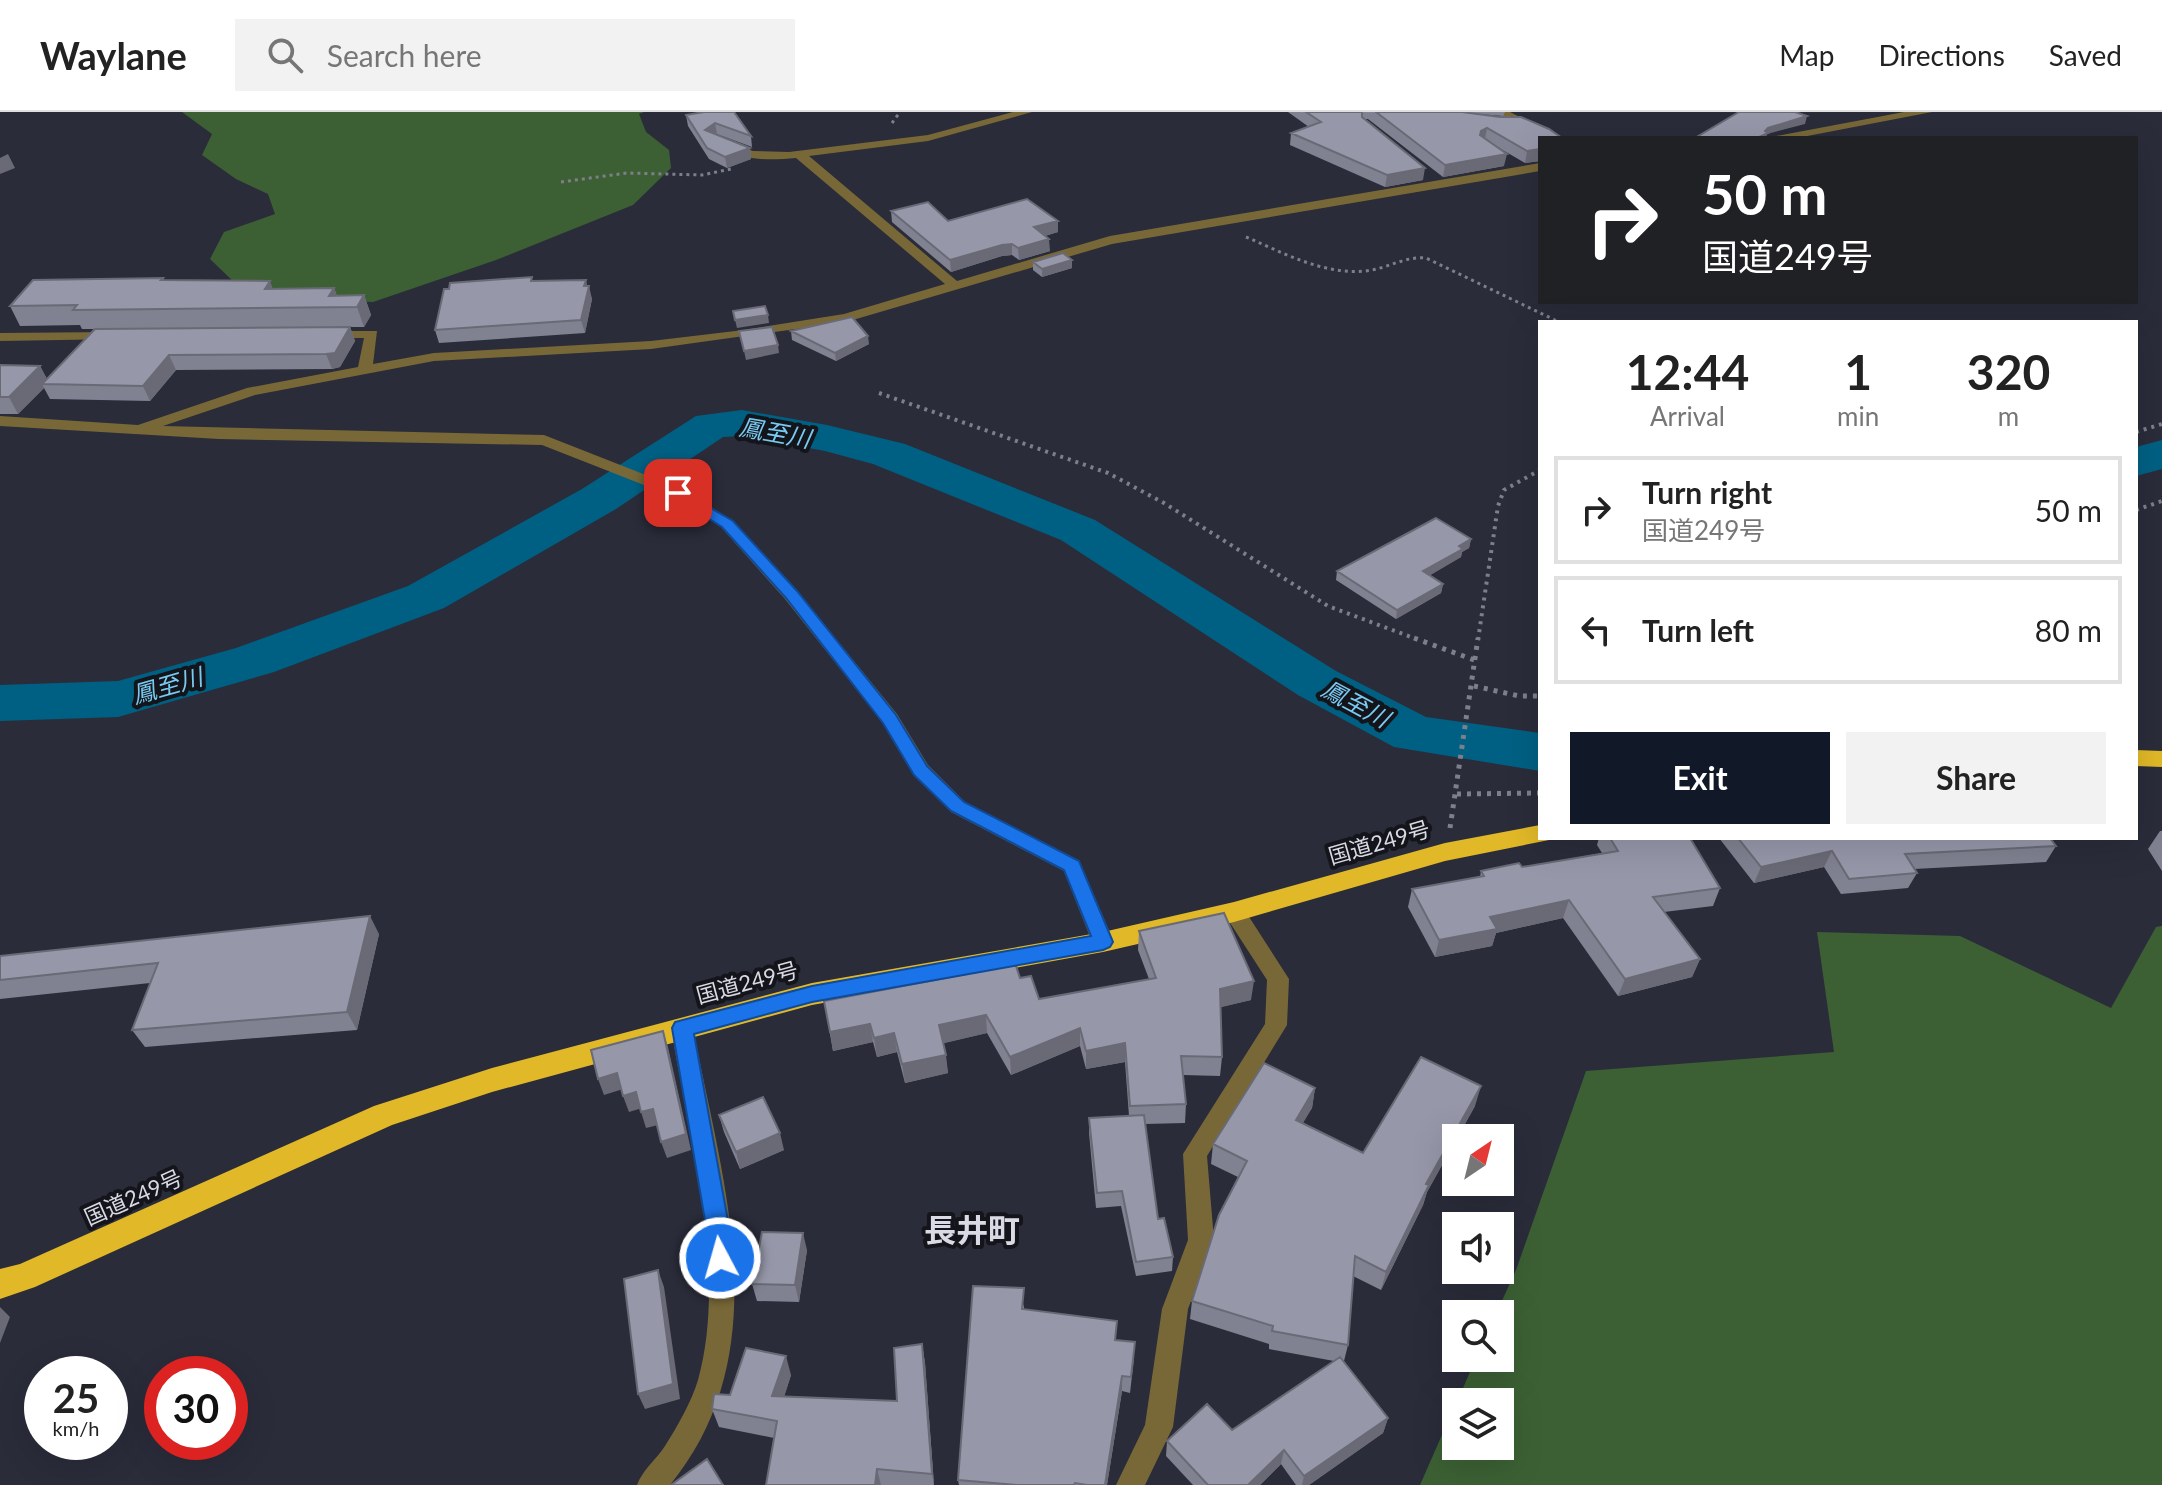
<!DOCTYPE html>
<html lang="en">
<head>
<meta charset="utf-8">
<style>
  body { margin:0; font-family:Lato,"Noto Sans JP",sans-serif; background:#f2f2f2; color:#222; height:100vh; display:flex; flex-direction:column; font-size:30px; white-space:nowrap }
  * { box-sizing:border-box; margin:0 }
  p { font-size:26px; color:#767676 }
  .icon { flex:none; width:44px; height:44px; fill:none; stroke:currentColor; stroke-width:2; stroke-linecap:round; stroke-linejoin:round }
  .map { position:relative; flex:1; overflow:hidden }
  .drawer { position:absolute; left:1538px; top:208px; width:600px; height:520px; display:flex; flex-direction:column; background:#fff; border-radius:0px; box-shadow:0 8px 32px #0002 }
  .drawer>* { flex:none }
  .hud { position:absolute; left:1538px; top:24px; width:600px; height:168px; border-radius:0px; box-shadow:0 8px 32px #0002; background:#202124; color:#fff; overflow:hidden }
  .needle { width:52px; rotate:35deg }
  .tools { position:absolute; left:1442px; top:1012px; display:grid; gap:16px }
  .tools a { display:grid; place-items:center; width:72px; height:72px; border-radius:0px; background:#fff; box-shadow:0 8px 32px #0002; font-size:40px }
  .speed { position:absolute; left:24px; top:1244px; display:flex; gap:16px; font-size:40px; font-weight:700; text-align:center }
  .speed>* { display:grid; place-content:center; width:104px; height:104px; border-radius:50%; background:#fff; box-shadow:0 8px 32px #0002; line-height:1 }
  .speed small { font-size:20px; font-weight:400 }
  .speed .limit { border:12px solid #d22; background:#fff; color:#111 }
  .pin { position:absolute; display:grid; place-items:center; width:68px; height:68px; color:#fff; margin:-34px; border-radius:16px; box-shadow:0 4px 12px #0006 }
  .me { position:absolute; width:88px; margin:-44px; rotate:354deg; stroke-linejoin:round; filter:drop-shadow(0 0 6px #0008) }
  .turn { display:flex; align-items:center; gap:28px; height:168px; padding:0 32px; font-size:36px }
  .turn .icon { width:104px; height:104px; stroke-width:2.5 }
  .turn b { display:block; font-size:56px; line-height:68px }
  .eta { display:flex; justify-content:space-evenly; align-items:center; height:136px; text-align:center }
  .eta b { font-size:48px; font-weight:700; line-height:56px }
  .cta { display:flex; gap:16px; margin-top:auto; padding:16px 32px }
  .cta a { flex:1; height:92px; border-radius:0px; background:#111827; color:#fff; font-size:32px; font-weight:700; line-height:92px; text-align:center }
  .cta a+a { background:#f2f2f2; color:#222 }
  ul { padding:0; list-style:none }
  li { display:flex; align-items:center; gap:24px; height:108px; margin:0 16px 12px; padding:0 16px; border:4px solid #e0e0e0; border-radius:0px }
  li div { flex:1 }
  li b { display:block; font-size:30px }
  li em { font-style:normal }
  header { display:flex; align-items:center; gap:48px; box-sizing:border-box; height:112px; padding:0 40px; background:#fff; border-bottom:2px solid #e0e0e0 }
  header strong { font-size:38px }
  nav { display:flex; gap:44px; margin-inline-start:auto; font-size:28px }
  .search { width:560px; height:72px; background:#f2f2f2; display:flex; align-items:center; gap:20px; box-sizing:border-box; padding:0 28px; border-radius:0px; color:#767676; font-size:30px }
  .map>svg:first-child { display:block }
</style>
</head>
<body>
<header>
<strong>Waylane</strong>
<div class="search"><svg class="icon" aria-label="search" viewBox="0 0 24 24"><circle cx="10" cy="10" r="6"/><path d="M15 15l6 6"/></svg>Search here</div>
<nav><a>Map</a><a>Directions</a><a>Saved</a></nav>
</header>
<div class="map">
<svg width="2162" height="1373" viewBox="0 0 2162 1373">
  <rect width="100%" height="100%" fill="#2a2c3a"/>
  <path fill="#3c6034" d="M182,0H644L639,2L646,20L669,38L671,56L633,93L496,148L373,190L284,187L238,174L210,147L224,120L275,102L268,82L236,67L202,43L212,22Z
    M2162,814V1373H1420L1456,1291V1334H1500V1290H1457L1476,1246H1500V1202H1496L1516,1158L1586,959L1834,940L1817,820L1960,824L2111,896L2156,815Z"/>
  <g fill="none" stroke-linecap="round" stroke-linejoin="round">
    <path fill="#006083" fill-rule="evenodd" d="M742,298L827,313L905,332L1095,408L1336,559L1426,605L1540,621V659L1394,635L1298,583L1061,428L873,352L825,339L742,324L723,325L616,397L444,496L274,560L118,605L0,609V573L118,569L236,536L408,474L582,377L696,304Z
      M2162,328V357L2136,364V335Z"/>
    <path stroke="#7d7f8b" stroke-width="3" stroke-dasharray="3 4" stroke-linecap="butt" d="M892,11L900,0
      M561,70L627,61L702,63L731,57
      M1246,125C1284,141 1323,163 1365,159C1387,157 1404,144 1426,146L1559,210"/>
    <path stroke="#7d7f8b" stroke-width="4" stroke-dasharray="3 5" stroke-linecap="butt" d="M879,281L1108,361L1164,391L1328,494L1419,528
      M2136,320L2162,312
      M2136,398L2162,389
      M1478,528L1498,394L1504,378L1540,358"/>
    <path stroke="#7d7f8b" stroke-width="5" stroke-dasharray="4 6" stroke-linecap="butt" d="M1414,526L1477,549
      M1474,574L1519,584H1540
      M1457,682L1540,681
      M1450,716L1478,526"/>
    <path fill="#786838" fill-rule="evenodd" d="M1013,0H1032L928,29L809,44L957,169L1110,124L1540,51V59L1112,132L846,210L651,237L434,249L255,283L163,314L544,323L684,378L733,409L797,479L897,602L928,653L965,690L1079,749L1114,830L1111,836L1103,838L1095,836L1092,830L1064,759L951,700L914,663L883,611L785,487L721,415L672,384L542,333L219,327L0,314V304L138,313L247,276L358,255L364,226H321V220L326,219H377L373,252L434,241L651,229L744,218L844,202L945,172L796,46C771,48 741,50 720,33L726,30L753,39L789,40L928,23Z
      M1495,0H1510L1560,26H1545Z
      M1904,0H1932L1797,26H1766Z
      M114,220L119,221V227L0,229V221Z
      M1234,792L1242,794L1289,867L1287,913L1207,1044L1214,1128L1188,1197L1173,1315L1145,1373H1116L1145,1313L1162,1197L1188,1128L1183,1042L1265,912L1267,868L1223,800L1226,794Z
      M682,907L690,909L693,916C722,1069 780,1238 670,1373H637C643,1357 656,1348 665,1334C677,1315 692,1289 698,1268C728,1160 689,1024 671,916L674,909Z"/>
    <path fill="#e1b827" fill-rule="evenodd" d="M2136,638L2162,639V655L2136,654Z
      M1540,713V726H1550L1549,728L1445,749L1234,810L1103,840L812,893L492,980L392,1013L35,1175L0,1187V1157L20,1152L374,994L492,956L812,871L1103,820L1234,790L1445,731Z"/>
  </g>
  <path fill="#818291" d="M704,0L751,24L752,35L717,22L750,36L751,47L727,56L709,47L688,14L686,3Z
    M1288,0H1505L1503,4L1466,1L1540,26V49L1525,51L1489,30L1504,54L1443,65L1368,7H1364L1423,68L1385,75L1290,33L1291,21L1309,15Z
    M891,99L948,109L1058,120L1045,124L1050,139L1019,148L1012,143L1002,144L951,160L892,110Z
    M1072,148V156L1042,165L1033,158V150Z
    M163,166L164,168L273,177L334,176L337,184L364,183L371,203L364,215H350L355,229L340,255L332,257L176,258L150,289L50,287L44,276L18,302H0V253L40,254L47,267L94,217H82L80,213L20,214L10,194Z
    M533,169L587,174L592,187L585,221L439,231L435,218Z
    M791,219L869,232L836,249L792,228Z
    M1471,427L1469,436L1462,440L1461,445L1430,463L1443,472L1441,481L1396,507L1336,468L1337,459Z
    M2160,719H2162V759L2148,737Z
    M1599,726H1690L1720,776L1713,794L1664,800L1700,847L1692,865L1618,884L1563,806L1496,821L1492,834L1435,845L1408,795L1412,777L1480,765L1481,759L1522,755L1602,741L1597,733Z
    M1719,726H2050L2056,734L2046,750L1914,757L1917,761L1908,776L1841,782L1824,755L1754,771Z
    M1139,819L1251,888L1220,895L1222,945L1220,964L1183,963L1186,992L1185,1011L1145,1012L1158,1107L1173,1145L1172,1159L1136,1164L1121,1094L1096,1096L1089,1021V1006L1129,1004L1125,950L1086,957L1080,934L1011,963L987,921L943,931L948,961L905,971L897,940L877,945L873,930L833,939L824,889L1020,866L1039,887L1149,867L1138,838Z
    M379,822L357,918L145,935L132,918L150,871L0,887V844Z
    M1315,976L1312,996L1302,1011L1363,1041L1475,994L1427,1080L1423,1093L1381,1178L1353,1164L1348,1233L1344,1249L1388,1306L1383,1321L1309,1373H1296L1281,1352L1260,1373H1193L1166,1344L1167,1329L1232,1318L1334,1249L1269,1237V1232L1190,1207L1192,1189L1238,1065L1211,1052L1213,1032Z
    M719,1003L784,1038L740,1057L724,1020Z
    M807,1138L799,1190L757,1189L752,1172Z
    M1024,1192V1197L1116,1228L1134,1246L1130,1281L1122,1279L1107,1373H959L958,1368Z
    M922,1232L925,1251L934,1373H766L774,1326L719,1315L712,1297L730,1283L791,1263L784,1285L897,1289Z"/>
  <path fill="#696a76" d="M1807,4L1805,12L1767,22L1766,26H1757L1768,16Z
    M715,11L717,22L705,18Z
    M1487,16L1485,27L1479,30L1481,19Z
    M750,36L751,47L727,56L725,45Z
    M1540,37V49L1525,51L1527,39Z
    M8,42L15,56L0,62V46Z
    M1507,42L1504,54L1443,65L1445,53Z
    M1425,56L1423,68L1385,75L1387,63Z
    M1058,109V120L1034,127V115Z
    M1049,127L1050,139L1019,148L1018,136Z
    M1012,132V143L1002,144L951,160L950,148L1002,133Z
    M1072,148V156L1042,165V157Z
    M586,168L588,177L589,174L592,187L585,221L581,208Z
    M270,169L277,188L265,177Z
    M334,176L341,196L329,184Z
    M364,183L371,203L364,215L357,195Z
    M768,203L769,211L737,216L735,208Z
    M350,215L355,229L340,255L332,257L326,242Z
    M868,224L869,232L836,249L835,241Z
    M778,233L779,241L746,248L744,239Z
    M169,243L176,258L150,289L143,274Z
    M40,254L49,271L42,272L44,276L18,302L9,285Z
    M1471,427L1469,436L1462,440L1461,445L1422,468L1423,459Z
    M1443,472L1441,481L1396,507L1397,498Z
    M1832,739L1824,755L1754,771L1761,755Z
    M1569,788L1563,806L1496,821L1492,834L1435,845L1439,828L1490,805Z
    M370,804L379,822L357,918L347,900Z
    M1700,847L1692,865L1618,884L1625,867Z
    M1254,869L1251,888L1218,896L1220,877Z
    M986,903L987,921L941,932L939,913Z
    M870,912L873,930L833,939L830,920Z
    M1080,916V934L1011,963L1010,945Z
    M663,919L668,935L691,1038L667,1046L661,1030Z
    M894,921L897,940L877,945L874,926Z
    M1125,931V950L1086,957V939Z
    M946,943L948,961L905,971L902,952Z
    M617,961L623,977L604,983L598,967Z
    M1481,974L1475,994L1427,1080L1423,1093L1381,1178L1386,1160L1426,1072Z
    M1315,976L1312,996L1293,1028L1296,1008Z
    M636,980L642,996L629,1000L623,984Z
    M653,997L658,1013L646,1016L641,1000Z
    M780,1021L784,1038L740,1057L736,1040Z
    M803,1121L807,1138L799,1190L795,1173Z
    M658,1158L664,1175L680,1287L645,1297L638,1282Z
    M0,1195L10,1205L0,1231Z
    M922,1232L925,1251L934,1373L932,1362Z
    M786,1244L791,1263L778,1303L772,1284Z
    M1122,1264V1279L1107,1373H1105Z
    M1388,1306L1383,1321L1309,1373H1302L1304,1364Z
    M1284,1338L1281,1352L1260,1373H1248Z
    M877,1357L881,1373H875Z"/>
  <path fill="#9697a9" stroke="#696a76" stroke-width="2" d="M704,0H734L751,24L715,11L705,18L750,36L725,45L707,36L686,3Z
    M1306,0H1362V5L1425,56L1387,63L1291,21L1321,10Z
    M1376,0H1462L1500,5H1521L1549,17L1562,26H1540V37L1527,39L1487,16L1481,19L1480,23L1507,42L1445,53Z
    M1739,0H1795L1807,4L1768,16L1765,19L1768,21L1757,26H1695Z
    M1027,87L1058,109L1034,115L1049,127L1018,136L1012,132L1002,133L950,148L891,99L928,90L948,109Z
    M1063,141L1072,148L1042,157L1033,150Z
    M532,165L531,169L586,168L584,174H589L581,208L435,218L444,177H449L450,171Z
    M163,166L161,168L270,169L265,177L334,176L329,184L364,183L357,195L73,198L77,193L10,194L33,168Z
    M765,194L768,203L735,208L733,199Z
    M852,205L868,224L835,241L791,219Z
    M350,215L335,241L326,242L169,243L143,274L42,272L95,217Z
    M772,215L778,233L744,239L739,219Z
    M0,253L40,254L9,285H0Z
    M1436,406L1471,427L1459,434L1463,437L1423,459L1443,472L1397,498L1337,459Z
    M1610,726H1690L1720,776L1653,785L1700,847L1625,867L1569,788L1490,805L1497,817L1439,828L1412,777L1484,764L1481,759L1519,751L1522,755L1618,739Z
    M1738,726H2050L2056,734L1905,742L1917,761L1849,767L1832,739L1761,755Z
    M1224,801L1254,869L1220,877L1222,945L1181,944L1186,992L1130,994L1125,931L1086,939L1080,916L1010,945L986,903L939,913L946,943L902,952L894,921L874,926L870,912L830,920L824,889L967,862L966,858L1014,848L1020,866L1031,864L1039,887L1156,866L1139,819Z
    M370,804L347,900L132,918L158,851L0,868V844Z
    M663,919L686,1022L661,1030L653,997L641,1000L636,980L623,984L617,961L598,967L591,938Z
    M1421,945L1481,974L1426,1072L1429,1073L1386,1160L1355,1144L1348,1233L1272,1219L1273,1214L1192,1189L1219,1103L1247,1049L1213,1032L1264,951L1315,976L1296,1008L1363,1041Z
    M763,985L780,1021L736,1040L719,1003Z
    M1144,1003L1158,1107L1164,1106L1173,1145L1136,1150L1122,1079L1097,1081L1089,1006Z
    M762,1120L803,1121L795,1173L752,1172Z
    M658,1158L673,1272L638,1282L624,1167Z
    M973,1174L1024,1176L1022,1197L1117,1209L1115,1228L1135,1230L1131,1265L1122,1264L1105,1373H1087L1075,1371L1074,1373H1017L958,1368Z
    M922,1232L932,1362L877,1357L875,1373H766L777,1309L712,1297L714,1282L730,1283L746,1236L786,1244L772,1284L897,1289L894,1236Z
    M1340,1245L1388,1306L1304,1364L1284,1338L1248,1373H1208L1167,1329L1207,1292L1232,1318Z
    M707,1347L723,1373H671Z"/>
  <path fill="#1a73e8" stroke="#114b97" stroke-width="2" d="M678,377L733,409L797,479L896,603L927,654L964,690L1079,749L1113,830L1110,835L1103,838L812,890L694,922L730,1120L732,1146L729,1154L720,1157L712,1154L707,1120L672,916L675,910L812,874L1091,824L1064,758L951,699L914,663L883,611L786,486L722,415L673,384L670,381Z"/>
  <g text-anchor="middle" dominant-baseline="central" stroke-width="8" stroke-linejoin="round" paint-order="stroke">
    <g font-size="22" fill="#d9dae4" stroke="#14151b">
      <text transform="translate(1379 730) rotate(-16)">国道249号</text>
      <text transform="translate(747 870) rotate(-15)">国道249号</text>
      <text transform="translate(133 1085) rotate(-24)">国道249号</text>
    </g>
    <g font-size="24" font-style="italic" fill="#78caf3" stroke="#14151b">
      <text transform="translate(775 320) rotate(10)">鳳至川</text>
      <text transform="translate(167 573) rotate(-16)">鳳至川</text>
      <text transform="translate(1356 591) rotate(28)">鳳至川</text>
    </g>
    <g font-size="32" font-weight="bold" fill="#d9dae4" stroke="#14151b">
      <text x="972" y="1117">長井町</text>
    </g>
  </g>
</svg>
<div class="tools">
<a><svg class="needle" viewBox="-14 -14 28 28"><path d="M0-13l5 13h-10z" fill="#e53935"/><path d="M0 13l5-13h-10z" fill="#767676"/></svg></a>
<a><svg class="icon" aria-label="sound" viewBox="0 0 24 24"><path d="M4 9h4l5-4v14l-5-4H4zM17 9q2 3 0 6"/></svg></a>
<a><svg class="icon" aria-label="search" viewBox="0 0 24 24"><circle cx="10" cy="10" r="6"/><path d="M15 15l6 6"/></svg></a>
<a><svg class="icon" aria-label="layers" viewBox="0 0 24 24"><path d="M12 4l9 5-9 5-9-5zM3 14l9 5 9-5"/></svg></a>
</div>
<div class="speed"><div>25<small>km/h</small></div><div class="limit">30</div></div>
<div class="pin" style="left:678px;top:381px;background:#d93025"><svg class="icon" aria-label="arrive" viewBox="0 0 24 24"><path d="M6 21V4h12l-3 4 3 4H6"/></svg></div>
<svg class="me" style="left:720px;top:1146px" viewBox="-20 -20 40 40"><circle r="17" fill="#1a73e8" stroke="#fff" stroke-width="3"/><path d="M0-11L8 9 0 5-8 9z" fill="#fff"/></svg>
<div class="hud">
<div class="turn"><svg class="icon" aria-label="right" viewBox="0 0 24 24"><path d="M7 20v-9h11M14 6l5 5-5 5"/></svg><div><b>50 m</b>国道249号</div></div>
</div>
<section class="drawer">
<div class="eta">
<div><b>12:44</b><p>Arrival</p></div>
<div><b>1</b><p>min</p></div>
<div><b>320</b><p>m</p></div>
</div>
<ul>
<li><svg class="icon" aria-label="right" viewBox="0 0 24 24"><path d="M7 20v-9h11M14 6l5 5-5 5"/></svg><div><b>Turn right</b><p>国道249号</p></div><em>50 m</em></li>
<li><svg class="icon" aria-label="left" viewBox="0 0 24 24"><path d="M17 20v-9H6M10 6l-5 5 5 5"/></svg><div><b>Turn left</b></div><em>80 m</em></li>
</ul>
<div class="cta"><a>Exit</a><a>Share</a></div>
</section>
</div>
</body>
</html>
